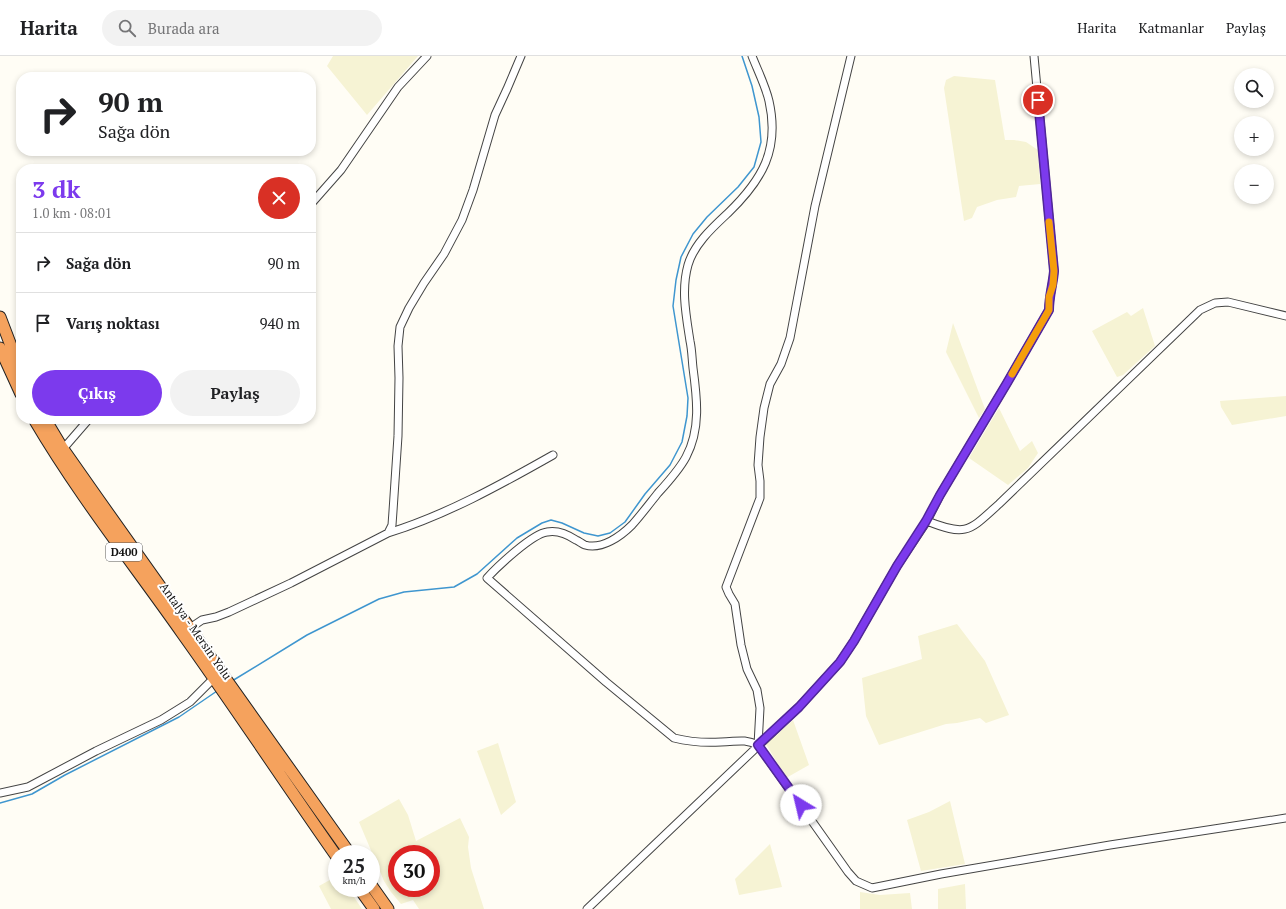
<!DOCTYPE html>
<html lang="tr">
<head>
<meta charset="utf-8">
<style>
  body { margin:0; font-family:"PT Serif",serif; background:#f2f2f2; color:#202124; height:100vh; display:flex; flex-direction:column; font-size:15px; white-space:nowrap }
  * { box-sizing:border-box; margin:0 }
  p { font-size:13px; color:#757577 }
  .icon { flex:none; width:22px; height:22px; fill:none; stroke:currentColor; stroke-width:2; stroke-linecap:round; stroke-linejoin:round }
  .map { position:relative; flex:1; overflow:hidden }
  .side { position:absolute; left:16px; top:108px; width:300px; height:260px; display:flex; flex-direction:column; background:#fff; border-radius:16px; box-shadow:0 2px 6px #0003 }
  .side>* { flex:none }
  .banner { position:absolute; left:16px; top:16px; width:300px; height:84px; border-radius:16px; box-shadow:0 2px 6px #0003; background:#fff; color:#202124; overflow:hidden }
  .controls { position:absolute; left:1234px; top:12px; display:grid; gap:8px }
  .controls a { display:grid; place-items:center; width:40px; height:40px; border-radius:50%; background:#fff; box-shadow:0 2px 6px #0003; font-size:20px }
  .speed { position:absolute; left:328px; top:789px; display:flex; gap:8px; font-size:20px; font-weight:700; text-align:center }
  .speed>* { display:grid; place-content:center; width:52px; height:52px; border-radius:50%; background:#fff; box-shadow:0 2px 6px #0003; line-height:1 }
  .speed small { font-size:10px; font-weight:400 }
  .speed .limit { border:6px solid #d22; background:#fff; color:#111 }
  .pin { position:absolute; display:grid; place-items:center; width:34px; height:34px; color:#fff; margin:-17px; border:2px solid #fff; border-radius:50%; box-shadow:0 1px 4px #0007 }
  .me { position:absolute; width:44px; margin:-22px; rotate:324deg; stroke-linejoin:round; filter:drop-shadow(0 0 3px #0008) }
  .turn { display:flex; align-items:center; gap:14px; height:84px; padding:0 16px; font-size:18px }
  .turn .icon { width:52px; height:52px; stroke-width:2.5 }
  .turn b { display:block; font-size:28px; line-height:34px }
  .round { display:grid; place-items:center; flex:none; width:42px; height:42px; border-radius:21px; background:#f2f2f2 }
  .summary { display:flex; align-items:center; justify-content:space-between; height:68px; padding:0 16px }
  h1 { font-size:24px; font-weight:800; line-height:30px; color:#7c3aed }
  .primary-button { display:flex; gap:8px; margin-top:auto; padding:8px 16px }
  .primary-button a { flex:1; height:46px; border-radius:24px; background:#7c3aed; color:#fff; font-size:16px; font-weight:800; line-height:46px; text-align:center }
  .primary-button a+a { background:#f2f2f2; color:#202124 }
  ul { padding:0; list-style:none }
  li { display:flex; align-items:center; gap:12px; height:60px; padding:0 16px; border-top:1px solid #e0e0e0 }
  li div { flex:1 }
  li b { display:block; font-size:15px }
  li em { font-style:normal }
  header { display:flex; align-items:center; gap:24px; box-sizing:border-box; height:56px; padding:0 20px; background:#fff; border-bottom:1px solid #e0e0e0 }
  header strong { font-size:19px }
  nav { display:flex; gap:22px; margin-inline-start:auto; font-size:14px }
  .search { width:280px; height:36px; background:#f2f2f2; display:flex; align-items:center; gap:10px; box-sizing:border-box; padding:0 14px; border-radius:22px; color:#757577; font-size:15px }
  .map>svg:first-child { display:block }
</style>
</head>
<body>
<header>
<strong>Harita</strong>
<div class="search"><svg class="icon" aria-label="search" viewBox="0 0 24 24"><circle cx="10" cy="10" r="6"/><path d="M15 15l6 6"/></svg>Burada ara</div>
<nav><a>Harita</a><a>Katmanlar</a><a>Paylaş</a></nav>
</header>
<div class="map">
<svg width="1286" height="853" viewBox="0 0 1286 853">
  <rect width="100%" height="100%" fill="#fffdf5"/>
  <path fill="#f6f3d4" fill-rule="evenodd" d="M333,0H418L367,59L327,10Z
    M954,20L995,24L1005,84H1014L1026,86L1038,94L1040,128L1019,130L1016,141L997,144L977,151L972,162L964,165L944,32L946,24Z
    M1143,252L1155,290L1123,319L1117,321L1092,275L1127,256L1131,260Z
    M953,267L985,353L979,362L946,296Z
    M1286,340V360L1232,369L1221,351L1220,345Z
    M999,352L1020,395L1032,385L1038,397L1028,412L1008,429L969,402Z
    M957,568L985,605L1009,659L986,667L980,662L957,667L946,668L879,689L866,660L862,622L922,603L918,580Z
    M793,664L809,709L786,722L766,688Z
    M498,687L516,746L501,759L477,695Z
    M399,743L408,759L416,785L460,762L469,781L468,791L471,812L484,853H419L413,844L401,848L391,836L384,825L359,766ZM397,798H431V832H397Z
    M950,745L965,808L921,815L907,764L929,756Z
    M770,788L782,831L739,839L735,823Z
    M337,820V832H348L362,853H331L319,830Z
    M965,828L966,853H938V833Z
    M860,836L880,839L910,837L912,853H860Z"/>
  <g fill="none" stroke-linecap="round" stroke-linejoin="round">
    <path stroke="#3f96cf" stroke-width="1.5" d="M232,625L307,579L379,543L404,536L454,531L477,518L517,482L542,467L551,464L562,467L584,477L598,480L610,477L625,466L645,438L670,409L682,386L687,360L688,342L673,250L676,224L681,201L693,178L707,161L738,131L754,111L761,86L759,61L752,30L742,0
      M0,747L32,738L65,719L179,661L217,635"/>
    <defs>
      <path id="minor" d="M752,0C757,13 766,31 769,45C780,94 762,124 728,157C713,171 694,188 688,209C681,234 686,259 690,285C692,294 692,303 693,312C697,342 701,373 686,401C679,414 668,426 658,437C650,447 641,459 632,469C621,480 602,494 585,489C582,488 579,485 576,484C567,478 557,474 547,476C532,478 498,510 487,522L606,626L674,682C690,686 705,687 721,686C737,686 743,682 758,689L848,816L856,825L872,832L941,818L1110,789L1286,762
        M311,148L341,114L398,31L427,0
        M63,393L89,363
        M927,465C967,481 969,475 999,448L1200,254L1215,247L1228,246L1286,260
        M388,477C446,459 500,429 553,399
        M190,572L202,564L216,561L229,556L291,527L388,477L392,469L393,455L398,380L399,322L398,290L400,271L409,252L424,227L444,198L462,164L473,134L495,59L507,33L521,0
        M758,689L760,652L757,634L747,613L741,589L735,548L729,538L726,531L760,442V425L758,409L760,381L764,352L770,328L781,308L790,282L815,150L851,0
        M0,737L28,731L96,695L161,664L190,646L214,622
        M587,853L799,651L840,606L854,585L897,510L927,465L940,439L1007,327L1049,254C1049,240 1053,228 1054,215L1034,0"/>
      <path id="highway" d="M0,261L21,316
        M0,292L21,338
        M34,363C78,438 132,506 182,577C235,651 285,727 337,801
        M45,363L63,393L96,440L350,798
        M371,829L388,853
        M359,832L374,853"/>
    </defs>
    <use href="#minor" stroke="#444" stroke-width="9"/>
    <use href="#highway" stroke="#222" stroke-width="13"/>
    <use href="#minor" stroke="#fff" stroke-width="7"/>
    <use href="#highway" stroke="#f5a25d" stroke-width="11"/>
  </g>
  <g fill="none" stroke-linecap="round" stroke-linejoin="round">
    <defs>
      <path id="route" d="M801,749L758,689L799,651L840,606L854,585L897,510L926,465L940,439L1007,327L1049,254C1049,240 1053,228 1054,215L1038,44"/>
    </defs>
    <use href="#route" stroke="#51269a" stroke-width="10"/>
    <use href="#route" stroke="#7c3aed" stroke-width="7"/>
    <path stroke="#f59e0b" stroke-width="7" d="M1012,318L1049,254V241L1053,229L1054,215L1049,166"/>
  </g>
  <g text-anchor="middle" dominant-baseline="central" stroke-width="4" stroke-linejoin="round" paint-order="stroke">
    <rect fill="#fff" stroke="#585858" stroke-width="1" x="106" y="487" width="36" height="18" rx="3"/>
    <g font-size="11" font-weight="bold" fill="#111">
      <text x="124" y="496">D400</text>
    </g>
    <g font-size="12" fill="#111" stroke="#fff">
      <text transform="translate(196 575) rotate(55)">Antalya - Mersin Yolu</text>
    </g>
  </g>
</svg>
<div class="controls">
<a><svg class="icon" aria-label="search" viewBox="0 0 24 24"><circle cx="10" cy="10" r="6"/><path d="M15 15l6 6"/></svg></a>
<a>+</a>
<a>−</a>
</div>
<div class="speed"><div>25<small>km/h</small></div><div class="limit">30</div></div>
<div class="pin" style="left:1038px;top:44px;background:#d93025"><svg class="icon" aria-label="arrive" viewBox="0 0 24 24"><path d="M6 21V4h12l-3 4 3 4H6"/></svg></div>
<svg class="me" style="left:801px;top:749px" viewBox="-20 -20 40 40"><circle r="19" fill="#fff"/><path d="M0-13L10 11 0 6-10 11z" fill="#7c3aed"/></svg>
<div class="banner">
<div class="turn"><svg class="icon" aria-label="right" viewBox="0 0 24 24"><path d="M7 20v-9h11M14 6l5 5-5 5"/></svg><div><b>90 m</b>Sağa dön</div></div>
</div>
<section class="side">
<div class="summary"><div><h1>3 dk</h1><p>1.0 km · 08:01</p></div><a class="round" style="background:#d93025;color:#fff"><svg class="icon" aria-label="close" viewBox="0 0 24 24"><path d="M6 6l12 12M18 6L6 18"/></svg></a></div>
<ul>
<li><svg class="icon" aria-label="right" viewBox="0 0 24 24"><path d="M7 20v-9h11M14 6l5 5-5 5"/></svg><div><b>Sağa dön</b></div><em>90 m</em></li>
<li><svg class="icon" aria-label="arrive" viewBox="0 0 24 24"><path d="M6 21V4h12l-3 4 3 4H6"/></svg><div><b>Varış noktası</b></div><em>940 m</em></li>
</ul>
<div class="primary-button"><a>Çıkış</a><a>Paylaş</a></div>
</section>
</div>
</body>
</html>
